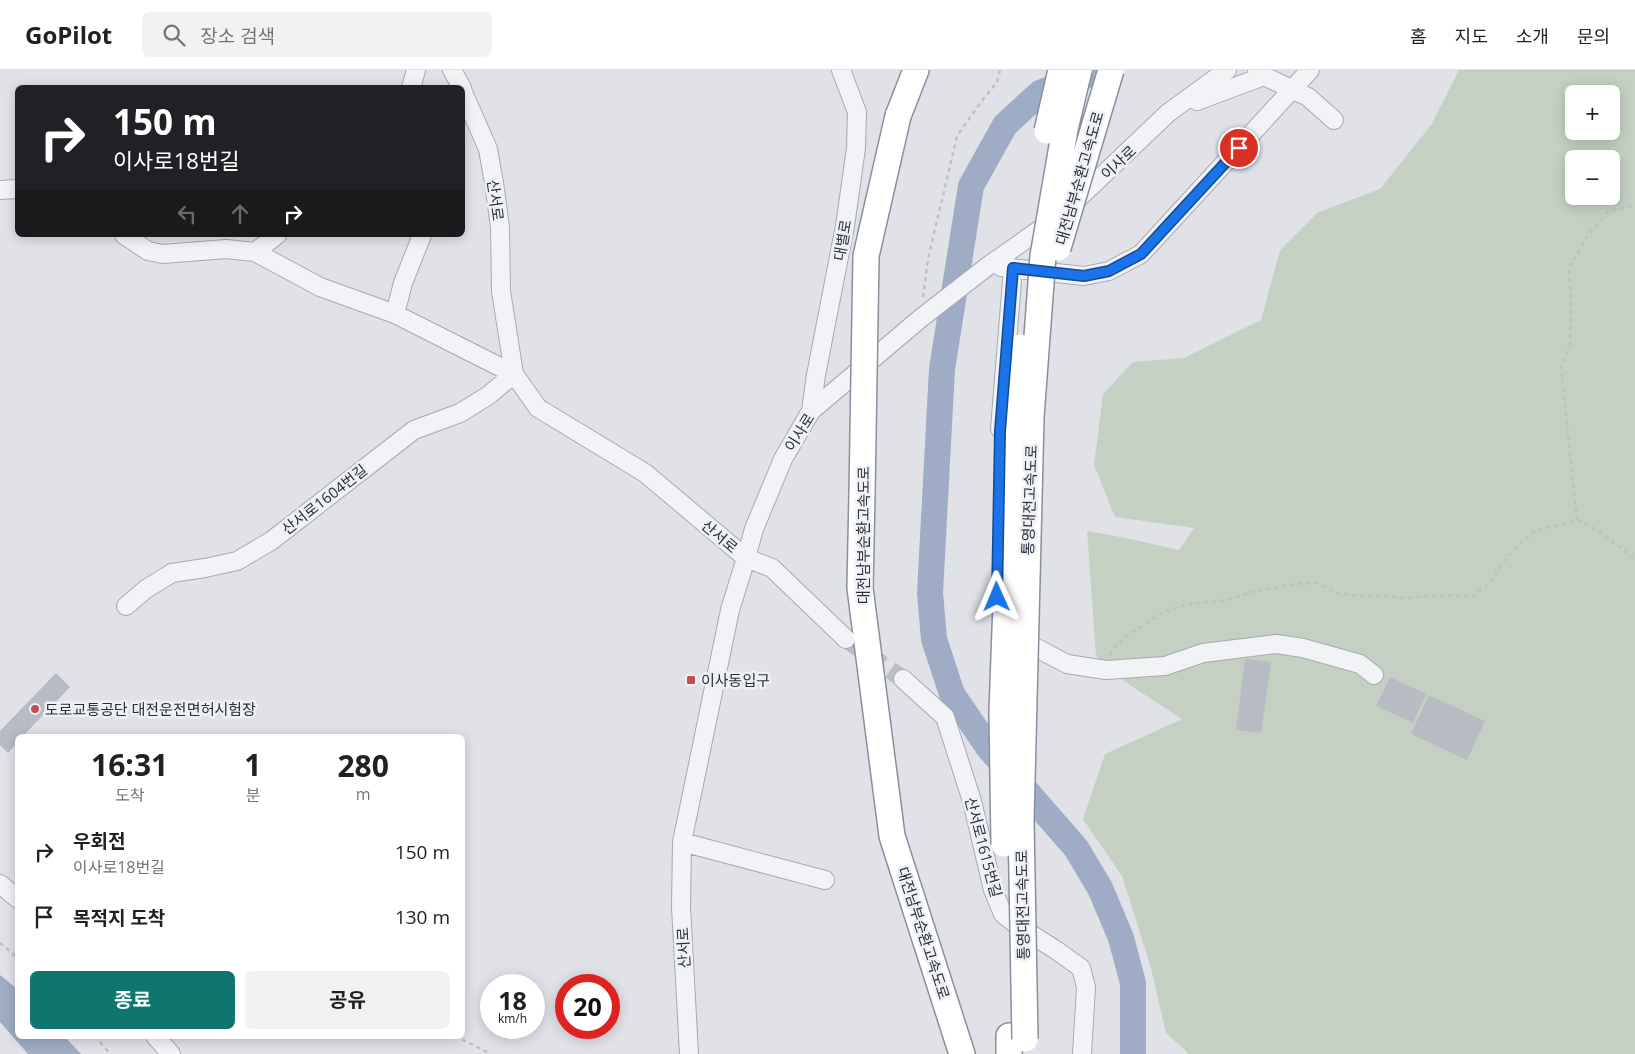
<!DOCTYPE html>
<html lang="ko">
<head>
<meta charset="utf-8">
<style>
  body { margin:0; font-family:"Open Sans","Noto Sans KR",sans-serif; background:#f2f2f2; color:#202124; height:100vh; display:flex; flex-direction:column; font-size:19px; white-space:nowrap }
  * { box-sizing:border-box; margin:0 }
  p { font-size:16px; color:#757577 }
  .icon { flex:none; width:28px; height:28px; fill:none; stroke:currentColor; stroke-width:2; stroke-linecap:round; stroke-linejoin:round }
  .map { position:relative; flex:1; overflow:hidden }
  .side { position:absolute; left:15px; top:664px; width:450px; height:305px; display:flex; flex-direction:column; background:#fff; border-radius:8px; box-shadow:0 2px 12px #0003 }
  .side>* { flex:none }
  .hud { position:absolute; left:15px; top:15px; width:450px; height:152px; border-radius:8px; box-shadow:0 2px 12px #0003; background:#202124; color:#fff; overflow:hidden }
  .buttons { position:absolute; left:1565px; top:15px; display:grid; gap:10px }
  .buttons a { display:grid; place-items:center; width:55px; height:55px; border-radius:8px; background:#fff; box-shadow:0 2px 12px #0003; font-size:25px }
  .speed { position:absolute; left:480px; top:904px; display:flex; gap:10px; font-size:25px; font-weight:700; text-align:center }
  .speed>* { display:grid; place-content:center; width:65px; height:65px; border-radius:50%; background:#fff; box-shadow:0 2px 12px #0003; line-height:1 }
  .speed small { font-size:12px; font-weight:400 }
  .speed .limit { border:8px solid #d22; background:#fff; color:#111 }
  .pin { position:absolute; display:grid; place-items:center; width:42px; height:42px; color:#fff; margin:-21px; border:2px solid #fff; border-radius:50%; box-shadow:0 1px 5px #0007 }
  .me { position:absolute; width:55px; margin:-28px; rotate:359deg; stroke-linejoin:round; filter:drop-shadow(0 0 4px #0008) }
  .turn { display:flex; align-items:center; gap:18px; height:105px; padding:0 15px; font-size:22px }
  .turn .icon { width:65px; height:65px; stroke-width:2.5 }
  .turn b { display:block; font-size:35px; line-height:42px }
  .lanes { display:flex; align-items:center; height:48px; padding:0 15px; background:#0003; justify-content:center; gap:25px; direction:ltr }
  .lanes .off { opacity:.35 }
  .eta { display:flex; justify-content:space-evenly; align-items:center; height:85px; text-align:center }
  .eta b { font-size:30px; font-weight:700; line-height:35px }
  .cta { display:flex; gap:10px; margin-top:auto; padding:10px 15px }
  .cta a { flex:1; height:58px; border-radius:8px; background:#0f766e; color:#fff; font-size:20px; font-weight:700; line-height:58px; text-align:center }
  .cta a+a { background:#f2f2f2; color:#202124 }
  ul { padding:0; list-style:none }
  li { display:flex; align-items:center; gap:15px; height:65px; padding:0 15px }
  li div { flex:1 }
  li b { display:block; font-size:19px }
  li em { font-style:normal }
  header { display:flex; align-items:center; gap:30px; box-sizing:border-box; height:70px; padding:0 25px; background:#fff; border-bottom:1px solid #e0e0e0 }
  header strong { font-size:24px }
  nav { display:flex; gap:28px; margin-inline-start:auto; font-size:18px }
  .search { width:350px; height:45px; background:#f2f2f2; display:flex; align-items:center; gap:12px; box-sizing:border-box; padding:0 18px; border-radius:8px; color:#757577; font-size:19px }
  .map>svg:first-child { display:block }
</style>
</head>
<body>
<header>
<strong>GoPilot</strong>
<div class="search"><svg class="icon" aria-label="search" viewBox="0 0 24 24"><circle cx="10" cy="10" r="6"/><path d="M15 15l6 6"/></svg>장소 검색</div>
<nav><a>홈</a><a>지도</a><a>소개</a><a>문의</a></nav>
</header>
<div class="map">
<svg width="1635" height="984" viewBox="0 0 1635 984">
  <rect width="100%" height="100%" fill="#e0e2e8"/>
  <path fill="#c4d1c2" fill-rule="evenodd" d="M1459,0H1635V984H1189L1166,963L1151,898L1122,806L1083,749L1105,684L1182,649L1125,612L1096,586L1087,461L1126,468L1179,480L1194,458L1115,447L1094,395L1103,324L1133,292L1184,288L1261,250L1280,180L1317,143L1380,119L1431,55ZM1574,24H1611V61H1574ZM1574,89H1611V126H1574Z"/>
  <path fill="#9eadc5" d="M0,905L17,919L18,966H64L81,984H28L0,952Z"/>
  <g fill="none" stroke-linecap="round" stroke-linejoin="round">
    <path stroke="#9eadc5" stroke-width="26" d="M1100,0L1040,23L1005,55L971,116L942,299L930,523L934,569L952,624L988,677L1076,778L1100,818L1121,868L1133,913V984"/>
  </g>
  <path fill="#b8bbc4" d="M1245,589L1271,592L1261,663L1236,660Z
    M56,603L70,617L23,666H18V672L8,683L0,675V661Z
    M1390,607L1426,624L1413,653L1376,636Z
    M1429,625L1485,651L1467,690L1411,664Z"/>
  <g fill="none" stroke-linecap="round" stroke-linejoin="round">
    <path stroke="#bcbec6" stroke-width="18" stroke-dasharray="18 9" stroke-linecap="butt" d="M846,569L903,609"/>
    <defs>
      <path id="minor" d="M452,0L462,18
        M1257,0L1264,6L1308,27L1334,50
        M411,18L416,0
        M462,20L488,79L494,113L500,157L501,221L514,304L538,338L645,403L746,488L730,540L682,772L681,837L689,984
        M1197,31L1264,6
        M0,120L18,119
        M124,165L148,181L163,184L226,179L255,182L277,165
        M1001,197L1084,206L1109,201L1141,184L1310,0
        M395,244L403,213L422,165
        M811,341L816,305L845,156L856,78L857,42L841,0
        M1000,359L1013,198
        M126,536L146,519L172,503L205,498L237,491L271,471L414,360L460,343L489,325L514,304L395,244L320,217L255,182
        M1016,567L1067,594L1106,600L1165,596L1203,583L1276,574L1303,578L1360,594L1374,605
        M846,569L772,498L746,488L754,459L783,389L811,341L921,248L988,196L1062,144L1168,43L1227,0
        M903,609L945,647L972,731L993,820L1003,844L1018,856L1056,880L1081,898L1086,917L1082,984
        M682,772L825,810
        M0,814L18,829
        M155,966L171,984"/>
      <path id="highway" d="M898,46L916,0
        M862,423L860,518L892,766L962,984
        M1009,966V984"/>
    </defs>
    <use href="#minor" stroke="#a6a9b2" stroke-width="20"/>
    <use href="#highway" stroke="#898f9d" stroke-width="28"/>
    <path stroke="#bec0c6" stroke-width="2.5" stroke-dasharray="4 4" stroke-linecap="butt" d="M923,227L928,189L957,66L981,32L997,12L1000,0
      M1577,450L1561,297L1570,276L1571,229L1569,198L1588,165L1608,142L1635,135
      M1110,585L1112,580L1126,566L1166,541L1188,534L1229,530L1252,522L1295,514L1316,513L1337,523L1359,526H1380L1403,528L1447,525L1473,526L1491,512L1504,491L1517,476L1535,461L1577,450L1599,461L1635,489
      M0,873L18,888
      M95,966L110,984
      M455,966L491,984"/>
    <use href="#minor" stroke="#f2f3f6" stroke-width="18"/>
    <use href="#highway" stroke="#fff" stroke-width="25"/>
    <defs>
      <path id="highway-bridge" d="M1047,61L1061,0
        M1058,178L1111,0
        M862,423L866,186L898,46
        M1004,774L1002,641L1013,345L1020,277
        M1025,969L1021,751L1031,347L1043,186L1065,59L1079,0"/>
    </defs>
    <use href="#highway-bridge" stroke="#898f9d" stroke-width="28" stroke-linecap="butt"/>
    <use href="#highway-bridge" stroke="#fff" stroke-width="25"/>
  </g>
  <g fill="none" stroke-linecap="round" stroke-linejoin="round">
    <defs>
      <path id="route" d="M997,527L1000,361L1013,198L1084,206L1109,201L1141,184L1239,78"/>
    </defs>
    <use href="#route" stroke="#114b97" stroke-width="12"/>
    <use href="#route" stroke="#1a73e8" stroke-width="9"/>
  </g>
  <g fill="#c34f55" stroke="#eff1f5" stroke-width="2">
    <rect x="686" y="605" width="10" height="10" rx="2.5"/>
    <circle cx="35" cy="639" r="5"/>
  </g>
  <g text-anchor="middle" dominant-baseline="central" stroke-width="5" stroke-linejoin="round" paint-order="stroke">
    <g font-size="15" fill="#2a2f3e" stroke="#eff1f5">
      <text transform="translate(1118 92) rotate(-43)">이사로</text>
      <text transform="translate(1079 108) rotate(-74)">대전남부순환고속도로</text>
      <text transform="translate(496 130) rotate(82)">산서로</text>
      <text transform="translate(842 170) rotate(-80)">대별로</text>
      <text transform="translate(799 362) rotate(-58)">이사로</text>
      <text transform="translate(324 429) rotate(-38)">산서로1604번길</text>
      <text transform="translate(1029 430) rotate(-88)">통영대전고속도로</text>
      <text transform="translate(863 465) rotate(-90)">대전남부순환고속도로</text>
      <text transform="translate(720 466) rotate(40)">산서로</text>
      <text transform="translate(984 777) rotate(75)">산서로1615번길</text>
      <text transform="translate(1022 835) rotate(-91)">통영대전고속도로</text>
      <text transform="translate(924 863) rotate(72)">대전남부순환고속도로</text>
      <text transform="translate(683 878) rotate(-93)">산서로</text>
    </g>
    <g font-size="15" fill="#2a2f3e" stroke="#eff1f5" text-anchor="start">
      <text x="701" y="610">이사동입구</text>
      <text x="45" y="639">도로교통공단 대전운전면허시험장</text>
    </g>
  </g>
</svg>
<div class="buttons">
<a>+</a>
<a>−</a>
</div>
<div class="speed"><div>18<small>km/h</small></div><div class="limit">20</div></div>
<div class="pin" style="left:1239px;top:78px;background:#d93025"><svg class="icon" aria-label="arrive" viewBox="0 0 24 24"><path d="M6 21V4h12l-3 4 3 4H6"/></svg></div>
<svg class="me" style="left:997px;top:527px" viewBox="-20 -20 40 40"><path d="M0-17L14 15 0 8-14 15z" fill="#1a73e8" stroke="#fff" stroke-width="4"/></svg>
<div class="hud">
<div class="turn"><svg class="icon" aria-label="right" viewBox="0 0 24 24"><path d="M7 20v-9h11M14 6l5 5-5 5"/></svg><div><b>150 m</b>이사로18번길</div></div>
<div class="lanes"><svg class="icon off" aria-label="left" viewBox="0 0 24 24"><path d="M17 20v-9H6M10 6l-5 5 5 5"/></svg><svg class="icon off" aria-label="ahead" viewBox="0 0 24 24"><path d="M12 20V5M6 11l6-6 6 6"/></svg><svg class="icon" aria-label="right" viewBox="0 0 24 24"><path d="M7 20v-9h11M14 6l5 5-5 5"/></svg></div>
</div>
<section class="side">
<div class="eta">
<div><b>16:31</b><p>도착</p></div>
<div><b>1</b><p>분</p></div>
<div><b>280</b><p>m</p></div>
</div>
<ul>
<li><svg class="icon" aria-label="right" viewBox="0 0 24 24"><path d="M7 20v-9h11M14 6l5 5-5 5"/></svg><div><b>우회전</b><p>이사로18번길</p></div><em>150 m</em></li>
<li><svg class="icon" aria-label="arrive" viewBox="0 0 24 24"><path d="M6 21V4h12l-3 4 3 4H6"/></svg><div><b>목적지 도착</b></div><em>130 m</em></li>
</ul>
<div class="cta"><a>종료</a><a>공유</a></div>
</section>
</div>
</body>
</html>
